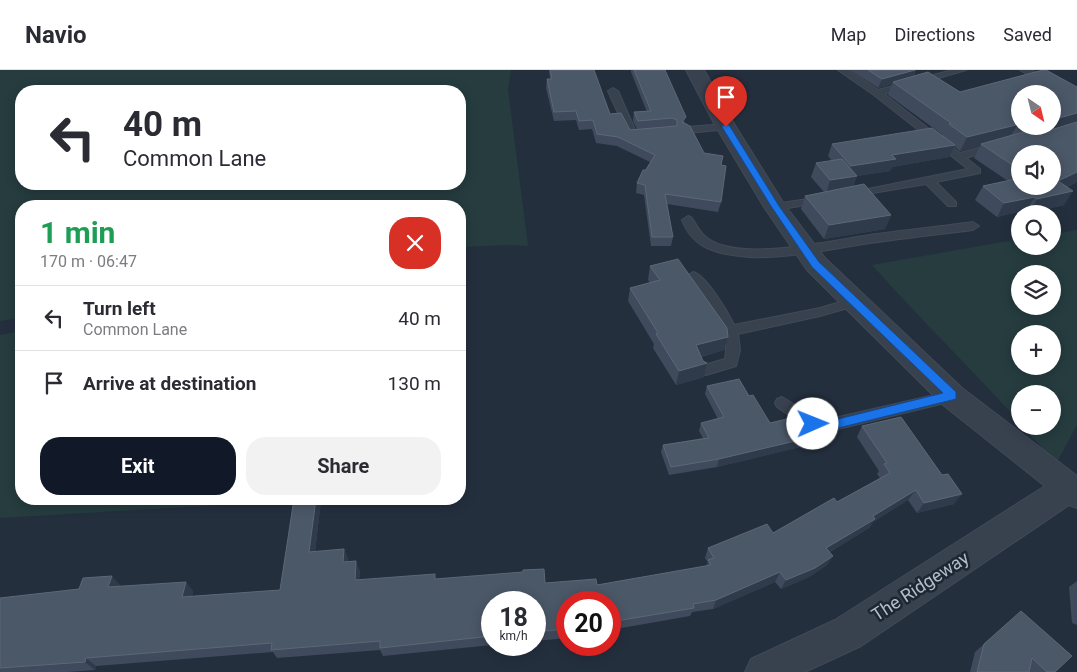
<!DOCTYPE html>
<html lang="en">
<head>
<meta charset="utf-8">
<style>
  body { margin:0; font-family:Roboto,sans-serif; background:#f2f2f3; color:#2b2b33; height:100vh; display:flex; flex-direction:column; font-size:19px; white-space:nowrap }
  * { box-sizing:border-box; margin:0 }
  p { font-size:16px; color:#7c7c81 }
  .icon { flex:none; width:28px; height:28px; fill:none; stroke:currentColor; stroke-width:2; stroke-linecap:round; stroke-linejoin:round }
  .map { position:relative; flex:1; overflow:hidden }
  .sheet { position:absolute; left:15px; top:130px; width:451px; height:305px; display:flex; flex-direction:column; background:#fff; border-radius:20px; box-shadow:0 2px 12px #0003 }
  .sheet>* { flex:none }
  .guide { position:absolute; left:15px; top:15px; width:451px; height:105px; border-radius:20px; box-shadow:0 2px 12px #0003; background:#fff; color:#2b2b33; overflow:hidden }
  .needle { width:32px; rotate:145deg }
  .tools { position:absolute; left:1011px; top:15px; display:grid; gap:10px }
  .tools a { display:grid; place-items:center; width:50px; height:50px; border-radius:50%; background:#fff; box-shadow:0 2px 12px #0003; font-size:25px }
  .speed { position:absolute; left:481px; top:521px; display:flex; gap:10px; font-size:25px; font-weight:700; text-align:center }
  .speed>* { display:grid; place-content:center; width:65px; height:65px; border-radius:50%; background:#fff; box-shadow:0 2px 12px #0003; line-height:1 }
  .speed small { font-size:12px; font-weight:400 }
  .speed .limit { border:8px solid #d22; background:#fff; color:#111 }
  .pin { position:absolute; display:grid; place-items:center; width:42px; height:42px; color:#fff; margin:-51px -21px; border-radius:50% 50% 50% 0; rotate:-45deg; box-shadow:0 0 5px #0007 }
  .pin .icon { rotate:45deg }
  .me { position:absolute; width:55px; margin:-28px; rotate:89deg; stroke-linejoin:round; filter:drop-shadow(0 0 4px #0008) }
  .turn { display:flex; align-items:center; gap:18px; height:105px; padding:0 25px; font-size:22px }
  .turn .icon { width:65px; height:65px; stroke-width:2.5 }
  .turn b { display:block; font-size:35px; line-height:42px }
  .round { display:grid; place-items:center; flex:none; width:52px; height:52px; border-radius:20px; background:#f2f2f3 }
  .headline { display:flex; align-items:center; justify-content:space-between; height:85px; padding:0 25px }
  h1 { font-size:30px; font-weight:700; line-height:38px; color:#1e9e55 }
  .action { display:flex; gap:10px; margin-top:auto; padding:10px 25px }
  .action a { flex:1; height:58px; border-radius:20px; background:#111827; color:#fff; font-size:20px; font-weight:700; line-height:58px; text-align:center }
  .action a+a { background:#f2f2f3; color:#2b2b33 }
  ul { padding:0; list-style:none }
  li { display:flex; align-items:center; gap:15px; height:65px; padding:0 25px; border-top:1px solid #e1e1e2 }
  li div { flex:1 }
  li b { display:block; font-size:19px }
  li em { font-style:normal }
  header { display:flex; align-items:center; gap:30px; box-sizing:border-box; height:70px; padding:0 25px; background:#fff; border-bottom:1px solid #e1e1e2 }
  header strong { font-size:24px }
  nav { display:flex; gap:28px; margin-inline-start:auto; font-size:18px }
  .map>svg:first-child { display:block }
</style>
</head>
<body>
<header>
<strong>Navio</strong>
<nav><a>Map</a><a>Directions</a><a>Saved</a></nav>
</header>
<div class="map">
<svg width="1077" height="602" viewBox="0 0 1077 602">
  <rect width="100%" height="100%" fill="#242f3e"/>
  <path fill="#263c3f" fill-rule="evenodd" d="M0,0H511L508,19L528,176L511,175L460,177V136H21V248L0,251ZM21,21H460V114H21Z
    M1077,160V355L1056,394L1023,356H1052V324H1020V353C972,299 920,249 872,195L1020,169V176H1052L1053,164ZM1020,204H1052V236H1020ZM1020,264H1052V296H1020Z
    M21,261V429H288V431L0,448V265Z"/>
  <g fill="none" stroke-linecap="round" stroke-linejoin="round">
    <defs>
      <path id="lane" d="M838,0H848L878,20L952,0H966L884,24L960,83L994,74L999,77L966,88L980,99V103L936,112L956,132V136H948L926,114L849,127V123L853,122L968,99L874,25Z
        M1020,0H1031L1077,26V33Z
        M613,18L618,21L636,62H651V66L629,67L608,21Z
        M726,54L731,57L729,59L687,63L682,60L687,57Z
        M821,127L825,128V132L775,140L769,137L775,134Z
        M688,146L692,148C699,160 703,168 718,174C757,188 829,171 870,165C904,160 939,157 973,152L979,156L973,160C939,164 904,168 870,173C822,180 753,198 707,178C694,172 687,163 682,150Z
        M693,202C706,205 728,242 734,255L820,238L854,228L860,232L858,235L820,246L738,264L740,280L736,296L706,305L701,304L699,300L701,296L725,289C732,254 704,233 687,206Z
        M952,321L957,322L959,326L957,330L830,361L808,358L777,337L775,333L777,329L782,327L816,348L830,349Z"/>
      <path id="street" d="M686,0H704L736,57L784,134L825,188L962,318L1077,406V438L1069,435L861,576L805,602H745L751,589L835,550L1045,416L942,334L807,200L764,137L716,57Z"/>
    </defs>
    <use href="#lane" stroke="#414a57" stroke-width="2"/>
    <use href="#street" stroke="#414a57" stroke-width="2"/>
    <use href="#lane" fill="#38414e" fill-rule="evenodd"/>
    <use href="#street" fill="#38414e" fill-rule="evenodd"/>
  </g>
  <path fill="#3f4b5c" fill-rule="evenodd" d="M549,0H594L610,44L630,60L637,59L633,51L634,42H647L631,2V0H665L685,53L704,83L721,95V132L718,142L667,134L673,167L671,176H651L644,125L636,123L637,113L650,92L617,76L596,73L592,59L579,60L576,50L554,51L546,18L547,9H550Z
    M850,0H916L914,6L960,22L1043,0L1077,112L1067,117L1064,135L1029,143L1026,140L997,147L975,130L983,116L1008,111L974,88L980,76L960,81L954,76L949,87L892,97L890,101L857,106L853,116L891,145L885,159L824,169L801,139L805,126L824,122L811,107L816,93L832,91L828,86L832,74L943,65L888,25L892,14L878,18ZM1020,24L1052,56H1020ZM1020,84L1052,116H1020Z
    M650,196L728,267L724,280L701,287L703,291L707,293L704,307L676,315L653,278L654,274L628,231L630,218L650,213L648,210Z
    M707,316L749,326L770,353L804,376L717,397L669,405L661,382L663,375L703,368L699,361L701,353L718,349L705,324Z
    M862,356L954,434L917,443L908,430L873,452L869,458L830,482L827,495L809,507L781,519L775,512L713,539L692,542L690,546L610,560V532H568V568L535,571V532H492V575L383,586L380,580L277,588L273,582L96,596L95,600L67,602H0V528L120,515V517L193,521L192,526L280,520L294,429H321V430L315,482L344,479L348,489V492L360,501L359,510L436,509L597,515L706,496L708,492L705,488L708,478L773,463L837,432L880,408L877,404L879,401L857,367Z
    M1077,511V555L1072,553L1069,517Z
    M1012,549L1055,602H970L975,582Z
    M504,575H525V576L504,578Z"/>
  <path fill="#2f3b4b" d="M915,0H916L913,9L893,12L892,14L878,18L882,9Z
    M1077,43V54L1035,66L1040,56H1052V50Z
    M1018,54L1010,67L981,74L980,76L960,81L967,67Z
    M955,75L949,87L892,97L890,101L857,106L852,120L826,124L830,110L847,108L851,96L892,85Z
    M1077,102V112L1049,124L1058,111Z
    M1073,121L1064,135L1029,143L1037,129Z
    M1035,127L1026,140L997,147L1004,133Z
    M891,145L885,159L824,169L829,155Z
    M728,267L724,280L692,289L696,275Z
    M707,293L704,307L676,315L679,301Z
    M808,368L804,376L717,397L719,389Z
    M916,420L908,430L873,452L869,458L820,488L826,478L873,446Z
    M962,424L954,434L917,443L924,433Z
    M316,429H321V430L314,491L309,482Z
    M344,479L348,489L347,502L343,492Z
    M833,486L827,495L809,507L781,519L786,510Z
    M356,491L360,501L358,519L355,510Z
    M780,502L775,512L713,539L716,530Z
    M112,506L120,515L117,526L108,517Z
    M186,512L193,521L189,536L182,527Z
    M86,588L96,596L95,600L85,592Z"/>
  <path fill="#4b5868" stroke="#5c6777" d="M550,0H594L610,44L621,43L630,60L677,56V50L672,48L638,51L634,42L651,41L634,0H665L686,47L682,52L690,56L704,83L723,86L721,95L726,96L721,132L665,124L673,167H652L645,115L637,113L643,100H646L655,85L618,67L597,64L593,50L579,51L576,41L554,42L547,9H552Z
    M868,0H915L882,9Z
    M1043,0H1046L1077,17V43L1052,50V24H1020V54L967,67L949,54L951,53L893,12L928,2L960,22Z
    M1077,52V102L1058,111L1073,121L1037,129L1035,127L1004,133L983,116L1020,108V116H1052V84H1020V100L981,74L1020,63L1044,62Z
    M932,58L955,75L892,85L896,89L851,96L832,74Z
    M842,89L857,106L830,110L816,93Z
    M864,114L891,145L829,155L805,126Z
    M678,189L727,258L728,267L696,275L703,291L707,293L679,301L656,264L658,263L630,218L660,210L650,196Z
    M739,309L749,326L753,325L770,353L795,347L808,368L719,389L671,397L663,375L709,368L701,353L724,347L707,316Z
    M901,347L942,405L948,404L962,424L924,433L916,420L873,446L875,449L826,478L833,486L815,498L786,510L780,502L716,530L693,534L694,538L610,552V532H568V559L535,562V532H492V566L380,578V571L271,580L272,573L86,588L85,592L0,598V528L79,519L83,508L112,506L108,517L186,512L182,527L280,520L294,429H316L309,482L344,479L343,492L356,491L355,510L435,504V509L523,502V500L544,499L545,513L596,509L597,515L711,495L708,490L714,488L708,478L767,454L773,463L834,428L837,432L890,403L884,394L887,393L862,356Z
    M1021,541L1072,586L1055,602H1047L1032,588L1029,602H977L984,574Z"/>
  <path fill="#1a73e8" stroke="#114b97" d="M723,55H729L779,136L819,192L956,322V329L830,360L809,358L807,354L809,351H830L943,323L812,197L771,136L722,57Z"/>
  <g text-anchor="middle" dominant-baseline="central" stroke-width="5" stroke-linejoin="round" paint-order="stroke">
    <g font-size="18" fill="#b4bcc9" stroke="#1d2633">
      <text transform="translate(920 516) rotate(-33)">The Ridgeway</text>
    </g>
  </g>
</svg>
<div class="tools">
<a><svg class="needle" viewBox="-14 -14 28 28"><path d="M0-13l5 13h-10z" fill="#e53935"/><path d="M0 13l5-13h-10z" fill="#7c7c81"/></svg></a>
<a><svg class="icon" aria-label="sound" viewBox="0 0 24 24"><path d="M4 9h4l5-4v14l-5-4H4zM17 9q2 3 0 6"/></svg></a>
<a><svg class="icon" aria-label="search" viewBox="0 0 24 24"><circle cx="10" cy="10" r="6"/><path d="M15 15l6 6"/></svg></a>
<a><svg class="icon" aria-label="layers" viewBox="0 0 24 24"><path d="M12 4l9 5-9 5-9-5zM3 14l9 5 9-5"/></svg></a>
<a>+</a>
<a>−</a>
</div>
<div class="speed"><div>18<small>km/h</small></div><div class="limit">20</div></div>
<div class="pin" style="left:726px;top:57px;background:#d93025"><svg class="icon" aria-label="arrive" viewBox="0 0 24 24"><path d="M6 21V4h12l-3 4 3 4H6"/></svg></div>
<svg class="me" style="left:813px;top:354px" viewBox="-20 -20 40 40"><circle r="19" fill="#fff"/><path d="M0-13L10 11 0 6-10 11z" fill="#1a73e8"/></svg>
<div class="guide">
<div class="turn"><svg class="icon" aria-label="left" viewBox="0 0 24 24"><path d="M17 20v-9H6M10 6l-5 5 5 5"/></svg><div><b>40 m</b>Common Lane</div></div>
</div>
<section class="sheet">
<div class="headline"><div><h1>1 min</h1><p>170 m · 06:47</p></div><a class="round" style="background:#d93025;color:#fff"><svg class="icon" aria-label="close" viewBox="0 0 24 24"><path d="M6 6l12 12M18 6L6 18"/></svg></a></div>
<ul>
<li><svg class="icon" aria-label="left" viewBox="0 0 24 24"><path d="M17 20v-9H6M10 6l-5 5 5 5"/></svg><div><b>Turn left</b><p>Common Lane</p></div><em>40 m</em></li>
<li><svg class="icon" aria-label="arrive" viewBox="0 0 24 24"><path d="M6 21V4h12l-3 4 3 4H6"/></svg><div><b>Arrive at destination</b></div><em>130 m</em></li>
</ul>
<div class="action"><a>Exit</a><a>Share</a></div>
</section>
</div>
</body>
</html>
